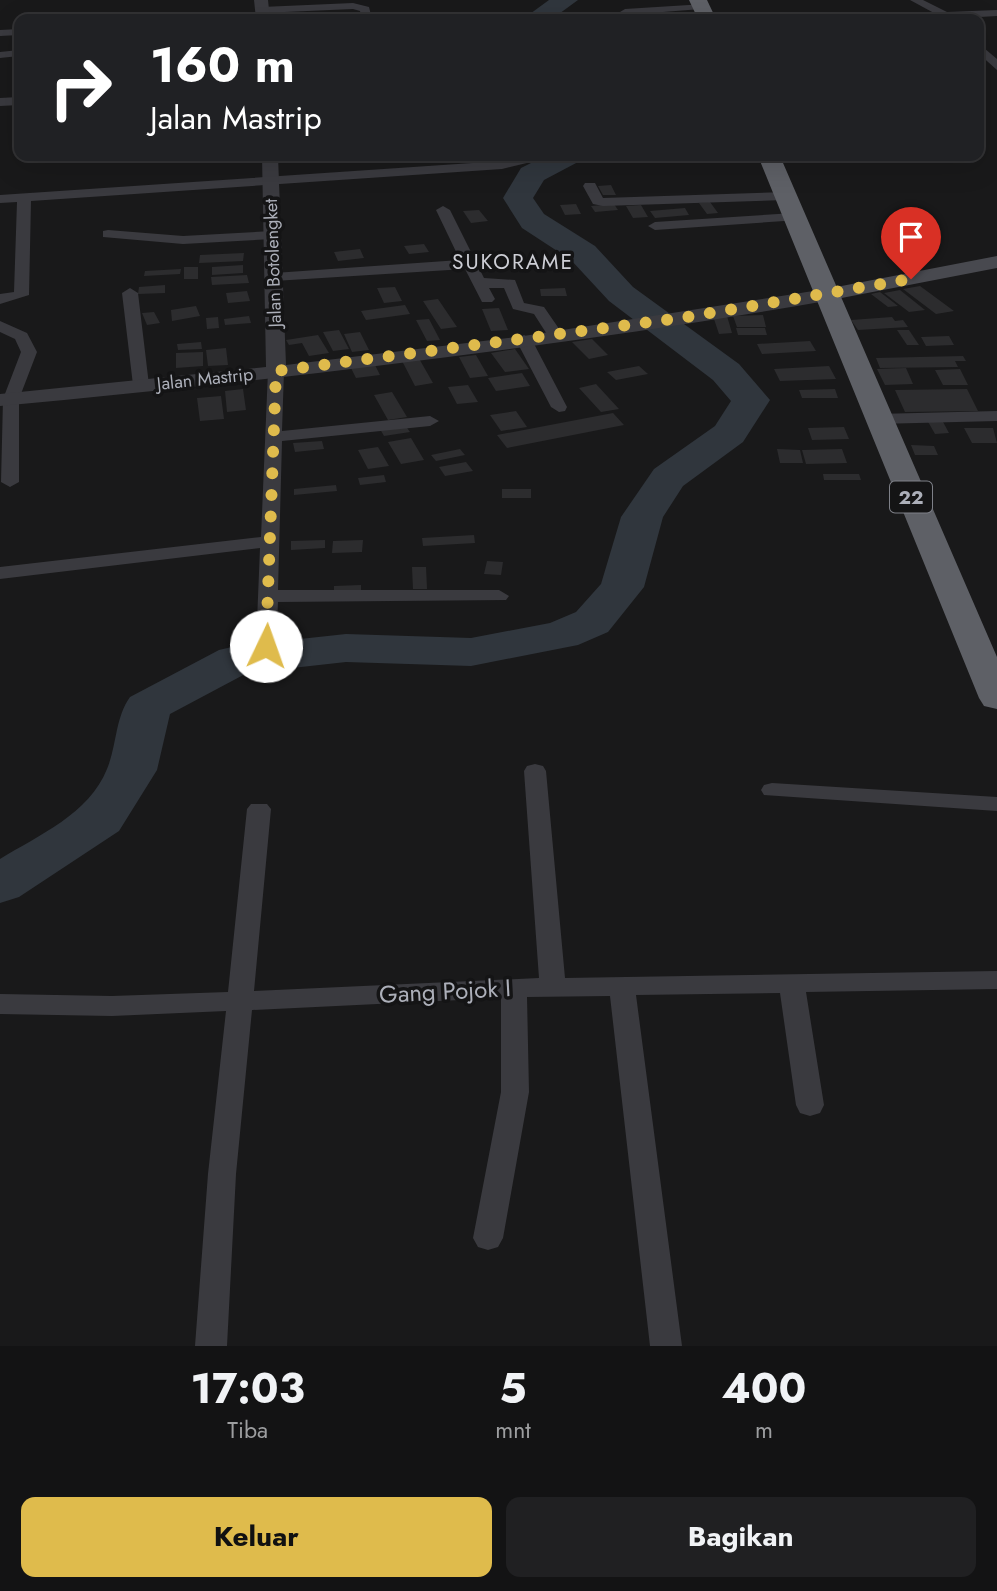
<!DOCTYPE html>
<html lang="id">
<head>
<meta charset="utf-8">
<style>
  body { margin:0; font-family:Jost,sans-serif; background:#202022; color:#f1f3f6; height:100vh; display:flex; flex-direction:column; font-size:26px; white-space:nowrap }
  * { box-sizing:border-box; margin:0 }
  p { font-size:23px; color:#9d9ea0 }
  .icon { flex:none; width:38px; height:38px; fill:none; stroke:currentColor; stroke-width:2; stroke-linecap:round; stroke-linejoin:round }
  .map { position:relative; height:1346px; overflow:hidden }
  .side { display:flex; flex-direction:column; background:#131314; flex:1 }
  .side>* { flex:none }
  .top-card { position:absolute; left:14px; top:14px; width:970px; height:147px; border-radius:14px; box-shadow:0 7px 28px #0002,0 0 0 2px #323234; background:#202124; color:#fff; overflow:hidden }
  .pin { position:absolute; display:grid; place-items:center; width:60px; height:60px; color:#fff; margin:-72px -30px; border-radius:50% 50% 50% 0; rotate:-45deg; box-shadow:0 0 7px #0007 }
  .pin .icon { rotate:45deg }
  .me { position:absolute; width:77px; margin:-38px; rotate:3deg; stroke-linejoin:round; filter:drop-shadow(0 0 5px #0008) }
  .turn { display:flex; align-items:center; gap:24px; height:147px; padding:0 21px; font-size:32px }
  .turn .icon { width:91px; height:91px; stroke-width:2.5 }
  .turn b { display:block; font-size:49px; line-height:60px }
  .eta { display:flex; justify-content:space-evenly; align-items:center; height:119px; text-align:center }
  .eta b { font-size:42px; font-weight:700; line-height:49px }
  .button { display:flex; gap:14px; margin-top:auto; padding:14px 21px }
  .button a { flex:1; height:80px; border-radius:14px; background:#dfbb4c; color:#111; font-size:28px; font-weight:700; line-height:80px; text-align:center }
  .button a+a { background:#202022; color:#f1f3f6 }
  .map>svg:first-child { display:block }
</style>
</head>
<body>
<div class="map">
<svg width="997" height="1346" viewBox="0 0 997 1346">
  <rect width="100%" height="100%" fill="#19191a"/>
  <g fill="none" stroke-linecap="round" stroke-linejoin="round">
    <path fill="#30363d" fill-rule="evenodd" d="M549,0H578L552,19H523Z
      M545,156H583L578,162L544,180L533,198L544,214L595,246L633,287L739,364L770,400L743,442L683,486L663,517L644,587L608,632L578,645L471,666L346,662L247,673L170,714L157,770L119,831L19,897L0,903V859C39,835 89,814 107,769C117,745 115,718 130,697L219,650L236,646L346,634L471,638L550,623L576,612L601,584L621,517L654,469L715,426L731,401L713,380L609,301L571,260L522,228L503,198L521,168Z"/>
  </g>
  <path fill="#2c2c2e" d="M611,185L616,195H603L598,186Z
    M710,202L718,213L707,214L699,203Z
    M576,204L581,214L565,215L560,205Z
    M614,204L618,210L595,212L591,206Z
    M641,205L648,217L633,218L626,206Z
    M685,208L689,215L655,218L650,211Z
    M479,210L488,221L471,223L463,211Z
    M424,244L429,252L409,254L404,246Z
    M360,249L364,258L338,261L334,252Z
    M244,253L243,261L199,263L200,255Z
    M243,265V273L212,275V267Z
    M184,267H198V279H184Z
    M181,269L180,274L144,276L145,271Z
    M247,275L249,283L212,285L211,277Z
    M165,285V293L138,294L139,287Z
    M920,286L954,311L936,314L903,289Z
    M395,287L402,301L384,303L377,288Z
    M565,288L567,296H541L540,289Z
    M900,290L925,310L909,312L884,293Z
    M247,291L250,301L228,303L226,293Z
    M880,292L898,306L888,307L871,294Z
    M438,299L457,327L441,329L423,301Z
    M405,305L410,314L366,320L361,311Z
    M196,306L200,316L172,321L171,310Z
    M499,308L508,330L491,331L482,309Z
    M154,312L160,323L147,325L142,313Z
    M763,315L766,327H737L733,316Z
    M249,316L251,323L225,325L224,319Z
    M713,316H727L732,333L719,334Z
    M218,317L219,328L207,329L206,318Z
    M892,317L895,321L903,320L908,327L858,330L851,320Z
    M429,319L440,340L427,341L416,320Z
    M736,328H765L767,335H738Z
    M339,330L349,349L333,351L323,332Z
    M897,330H909L919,345H907Z
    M360,332L369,350L352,352L344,334Z
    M318,335L329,353L309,356L302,343L289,345L286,340Z
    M949,336L954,345L926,346L921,337Z
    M592,339L608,355L589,359L572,342Z
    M810,341L816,351L762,354L757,344Z
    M201,342L202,349L178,350L177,344Z
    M226,348L228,365L208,366L206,350Z
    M515,349L529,369L505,372L491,353Z
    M203,352V366L176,368V353Z
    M417,355L433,383L415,386L400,357Z
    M476,355L488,376L470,378L459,357Z
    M963,356L966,361H955L958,367L880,368L876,358Z
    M375,365L380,375L356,378L351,368Z
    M639,366L648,374L616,380L607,372Z
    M829,366L836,379L780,381L774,369Z
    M906,368L913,384L885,385L877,369Z
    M960,369L968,385H943L935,370Z
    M522,373L530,386L496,391L488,378Z
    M596,384L619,409L601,412L579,388Z
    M468,385L478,402L457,404L448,387Z
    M243,389L246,410L227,412L225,391Z
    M835,389L838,398H802L799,390Z
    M967,389L978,411L905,412L895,390Z
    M392,392L407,417L388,420L374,395Z
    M221,396L224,419L200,421L197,398Z
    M516,411L527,427L501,431L490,415Z
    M613,413L624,425L507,448L497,435Z
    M927,420H942L949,433L935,434Z
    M405,425L410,432L384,436L380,429Z
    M844,427L849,439L812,440L808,428Z
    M964,428H993L997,443H972Z
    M411,438L424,460L401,464L388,442Z
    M322,441L324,449L295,452L293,443Z
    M911,445L934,446L938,455H915Z
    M378,447L389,466L368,469L358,450Z
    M460,449L465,455L436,461L431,455Z
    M777,449L800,450L803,463H780Z
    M842,449L847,463L806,464L802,450Z
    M466,462L473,471L445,476L439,467Z
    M823,474H859L861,480H824Z
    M384,475L386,482L360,485L358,478Z
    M336,485L337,491L294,495V489Z
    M502,489H531V498H502Z
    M474,535L475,543L423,546L422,538Z
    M325,540V548L291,550V541Z
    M363,540L362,552L332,553L333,541Z
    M487,561L503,562L501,575L484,574Z
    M412,567H426L427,589H413Z
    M361,585V595L334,596V586Z"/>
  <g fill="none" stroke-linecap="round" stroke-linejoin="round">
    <path fill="#3a3a3f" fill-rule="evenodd" d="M910,0H923L947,12L997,10V16L945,19Z
      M353,3L369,7L372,19H362L360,11L353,9L262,13L257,10L262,7Z
      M705,4V8L701,9L625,15L620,12L625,9Z
      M19,29V35L0,36V30Z
      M978,43L997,59V70L978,53Z
      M19,50V56L0,58V52Z
      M19,97V105L0,106V98Z
      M530,156H556L502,169L31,201L29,295L0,304V294L14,292L17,202L0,203V195L502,161Z
      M763,156H872L865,160L769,161Z
      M585,183H595L603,198L785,192L792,196L785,200L603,206L593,204L583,186Z
      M443,206L450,210L484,278L515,280L524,303L544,307L564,336L562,339H550L534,314L513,309L504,288H489L495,299L492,302H482L465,269L274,281L267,277L274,273L460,260L436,210Z
      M794,213L799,214V220L655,230L648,226L655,222Z
      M108,230L183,236L272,231L279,235L272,239L183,244L103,237V231Z
      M130,288L138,293L149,385L141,390L133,385L122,293Z
      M0,321L27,333L37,352L19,399V482L10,487L1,482L3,399L21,352L15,339L0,332Z
      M524,335L532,340L567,407L565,411L559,412L551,407L516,340Z
      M276,366L284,371L282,431L430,416L439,421L430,426L282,441L278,590H499L509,596L506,600L278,602L276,646L266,652L256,646L260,548L0,579V567L261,537L268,371Z
      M997,411V421L877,424L868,419L877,414Z
      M535,764L543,766L546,771L565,978L997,971V989L806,992L824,1105L820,1113L810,1116L800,1113L796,1105L780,993L636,995L682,1346H650L610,996L527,997L529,1092L503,1238L498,1247L488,1250L478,1247L473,1238L501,1092V998L252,1010L236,1174L227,1346H195L208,1174L226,1011L112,1016L0,1014V994L112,996L228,992L247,809L251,804H267L271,809L254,991L539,978L524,771L527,766Z
      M772,783L997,797V811L764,795L761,790L764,785Z"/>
    <path fill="#3a3a3f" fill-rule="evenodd" d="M254,0H268L270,19H256Z
      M262,156H278L286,365L517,337L826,289L835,295L826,301C552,348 277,380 0,406V394L266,367Z"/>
    <path fill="#48494f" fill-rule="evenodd" d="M997,256V268L826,301L815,295L826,289Z"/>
    <path fill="#5e6066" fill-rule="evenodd" d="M689,0H707L716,19H698Z
      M758,156H780L997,657V709L984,706L979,698Z"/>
  </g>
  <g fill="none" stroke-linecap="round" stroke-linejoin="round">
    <path stroke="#dfbb4c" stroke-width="12" stroke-dasharray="0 21.6" d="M266,646L276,371L681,318L911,279"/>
  </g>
  <g text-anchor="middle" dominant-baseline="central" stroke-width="7" stroke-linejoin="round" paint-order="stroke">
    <g font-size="18" fill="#acafb9" stroke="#141415">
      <text transform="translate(273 263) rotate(-92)">Jalan Botolengket</text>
      <text transform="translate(205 379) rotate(-6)">Jalan Mastrip</text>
    </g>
    <rect fill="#141415" stroke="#7e8088" stroke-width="2" x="890" y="481.5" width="42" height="31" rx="5"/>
    <g font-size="19" font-weight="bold" fill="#acafb9">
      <text x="911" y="497">22</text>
    </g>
    <g font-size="21" letter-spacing="2" fill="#cdced5" stroke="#141415">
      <text x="513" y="262">SUKORAME</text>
    </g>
    <g font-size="24" fill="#acafb9" stroke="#141415">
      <text transform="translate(445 991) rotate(-3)">Gang Pojok I</text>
    </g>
  </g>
</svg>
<div class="pin" style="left:911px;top:279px;background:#d93025"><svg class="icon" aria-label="arrive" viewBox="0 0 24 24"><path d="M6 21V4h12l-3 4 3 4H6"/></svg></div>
<svg class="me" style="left:266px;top:646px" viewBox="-20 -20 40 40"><circle r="19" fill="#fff"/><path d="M0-13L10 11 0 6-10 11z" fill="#dfbb4c"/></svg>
<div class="top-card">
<div class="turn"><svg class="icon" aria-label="right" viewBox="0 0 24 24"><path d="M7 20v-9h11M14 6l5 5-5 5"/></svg><div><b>160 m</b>Jalan Mastrip</div></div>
</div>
</div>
<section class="side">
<div class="eta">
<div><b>17:03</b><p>Tiba</p></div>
<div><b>5</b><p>mnt</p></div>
<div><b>400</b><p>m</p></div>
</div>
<div class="button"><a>Keluar</a><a>Bagikan</a></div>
</section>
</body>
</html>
